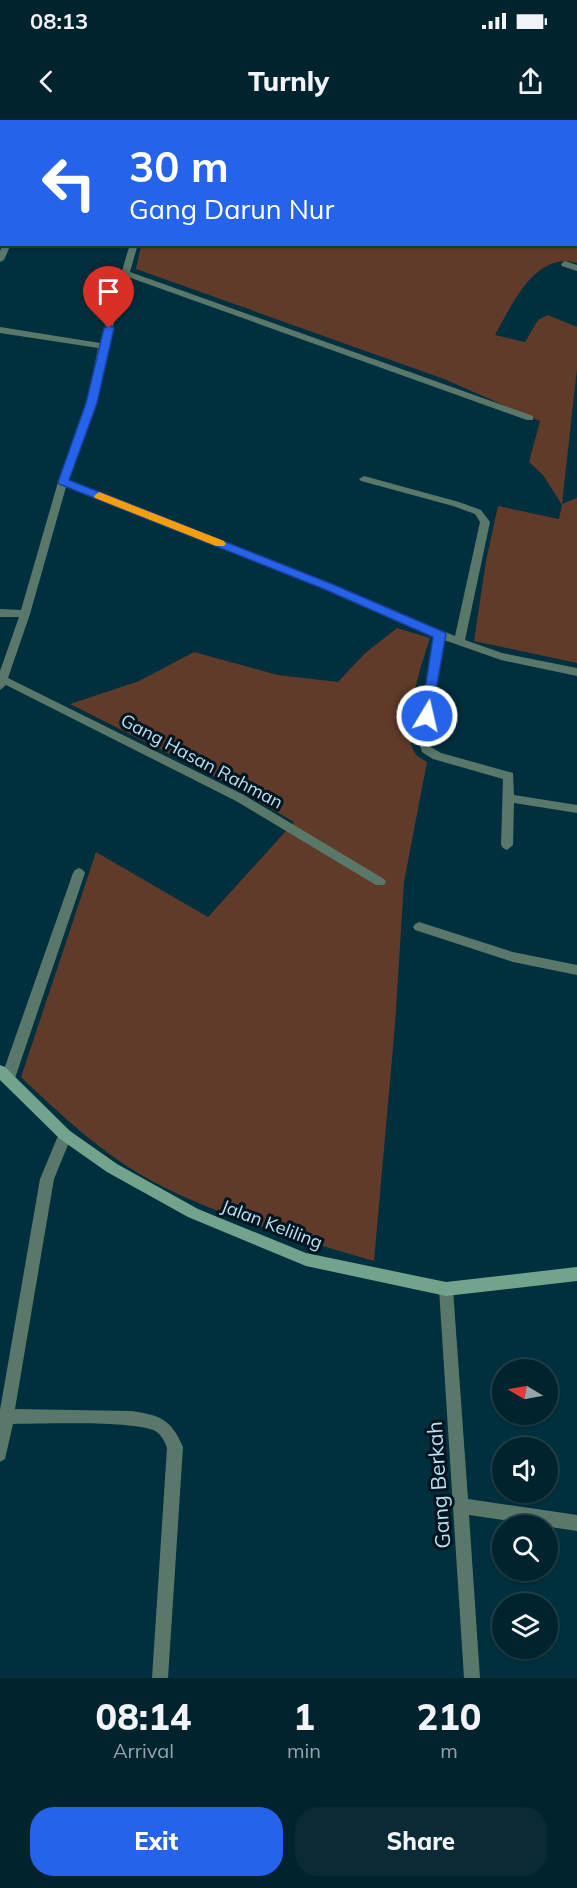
<!DOCTYPE html>
<html lang="en">
<head>
<meta charset="utf-8">
<style>
  body { margin:0; font-family:Mulish,sans-serif; background:#0a2b36; color:#f1f3f6; height:100vh; display:flex; flex-direction:column; font-size:22px; white-space:nowrap }
  * { box-sizing:border-box; margin:0 }
  p { font-size:20px; color:#95a4aa }
  .icon { flex:none; width:33px; height:33px; fill:none; stroke:currentColor; stroke-width:2; stroke-linecap:round; stroke-linejoin:round }
  .map { position:relative; height:1558px; overflow:hidden }
  .details { display:flex; flex-direction:column; background:#00232e; flex:1 }
  .details>* { flex:none }
  .guide { position:absolute; left:0px; top:0px; width:578px; height:126px; box-shadow:0 2px 4px #0004,0 0 0 2px #22404a; background:#2563eb; color:#fff; overflow:hidden }
  .needle { width:39px; rotate:280deg }
  .tools { position:absolute; left:492px; top:1239px; display:grid; gap:12px }
  .tools a { display:grid; place-items:center; width:66px; height:66px; border-radius:50%; background:#00232e; box-shadow:0 2px 4px #0004,0 0 0 2px #22404a; font-size:30px }
  .pin { position:absolute; display:grid; place-items:center; width:51px; height:51px; color:#fff; margin:-62px -26px; border-radius:50% 50% 50% 0; rotate:-45deg; box-shadow:0 0 6px #0007 }
  .pin .icon { rotate:45deg }
  .me { position:absolute; width:66px; margin:-33px; rotate:9deg; stroke-linejoin:round; filter:drop-shadow(0 0 4px #0008) }
  .turn { display:flex; align-items:center; gap:21px; height:126px; padding:0 30px; font-size:27px }
  .turn .icon { width:78px; height:78px; stroke-width:2.5 }
  .turn b { display:block; font-size:42px; line-height:51px }
  .eta { display:flex; justify-content:space-evenly; align-items:center; height:102px; text-align:center }
  .eta b { font-size:36px; font-weight:800; line-height:42px }
  .action { display:flex; gap:12px; margin-top:auto; padding:12px 30px }
  .action a { flex:1; height:69px; border-radius:24px; background:#2563eb; color:#fff; font-size:24px; font-weight:800; line-height:69px; text-align:center }
  .action a+a { background:#0a2b36; color:#f1f3f6 }
  .status { display:flex; justify-content:space-between; align-items:center; height:42px; padding:0 30px; background:#00232e; direction:ltr }
  .status svg { height:16px; fill:currentColor }
  header { display:flex; justify-content:space-between; align-items:center; height:78px; padding:0 30px; background:#00232e; font-size:27px; font-weight:800 }
  .map>svg:first-child { display:block }
</style>
</head>
<body>
<div class="status"><b>08:13</b><svg viewBox="0 0 49 12"><path d="M0 12V9h3v3zM5 12V6h3v6zM10 12V3h3v9zM15 12V0h3v12zM26 1h20v11H26zM47 4h2v5h-2z"/></svg></div>
<header><svg class="icon" aria-label="back" viewBox="0 0 24 24"><path d="M15 5l-7 7 7 7"/></svg>Turnly<svg class="icon" aria-label="share" viewBox="0 0 24 24"><path d="M12 15V3M7 8l5-5 5 5M5 13v7h14v-7"/></svg></header>
<div class="map">
<svg width="577" height="1558" viewBox="0 0 577 1558">
  <rect width="100%" height="100%" fill="#002f3e"/>
  <path fill="#603b2a" d="M483,0H577V143C535,131 512,185 495,215L525,222L538,200L548,195L577,207V249L562,384L577,378V543L474,521L486,441L498,386L559,399L562,385L543,355L529,342L540,301L444,259L136,149L141,125L576,124V2Z
    M397,508L430,518C422,544 399,609 415,633C417,637 424,640 427,642L404,762L395,905L374,1141C298,1119 222,1098 152,1061C102,1034 61,995 21,957L96,732L208,797L294,702L221,660L70,584L139,561L194,532L278,555L338,562L364,534Z"/>
  <g fill="none" stroke-linecap="round" stroke-linejoin="round">
    <path fill="#59786a" fill-rule="evenodd" d="M8,0H16L7,2Z
      M166,0H174V2H166Z
      M235,0H245L246,2H236Z
      M471,0H479V2H471Z
      M0,17H2L0,23Z
      M3,124H11L4,140L0,142V131Z
      M130,124H138L130,152L533,296V300H527L128,157L107,226L97,283L68,361L332,465L455,516L480,402L475,394L453,386L361,361L359,359L364,356L459,382L481,390L490,402L465,520L502,533L577,548V556L501,540L444,520L429,616L431,627L441,633L513,653L514,675L577,685V693L514,683L513,725L507,730L503,728L501,725L503,659L433,639L422,632L417,616L434,517L324,469L66,367L30,494L8,558L244,675L384,759L386,762L384,765H376L236,681L6,565L0,570V551L19,497H0V489L21,490L58,362L87,283L98,228L0,213V207L100,223Z
      M565,141L577,145V151L562,146L561,144Z
      M79,748L83,750L85,753L15,958L13,962L8,964L3,962L1,958L73,753L75,750Z
      M419,802L513,832L577,845V855L513,842L415,810L413,807L415,804Z
      M65,1009L70,1011L72,1015L54,1059L15,1289L131,1291C160,1295 171,1299 183,1327L168,1558H152L167,1328C165,1322 162,1316 157,1312C139,1300 39,1304 13,1304L5,1339L0,1342V1290L40,1059L60,1011Z
      M446,1162L451,1164L453,1169L468,1379L577,1395V1411L469,1395L480,1558H464L439,1169L441,1164Z"/>
    <path fill="#72a48d" fill-rule="evenodd" d="M0,945L5,947L70,1011L117,1044L198,1089L306,1133L446,1162L577,1147V1161L446,1176L306,1146L188,1097L107,1052L60,1019L0,960Z"/>
  </g>
  <path fill="#2563eb" stroke="#184099" stroke-width="1.5" d="M109,205L114,208L97,283L69,360L332,464L444,512L446,514L431,599L427,600L421,596L433,517L324,469L59,364L58,362L86,283L104,208Z"/>
  <path fill="#f59e0b" d="M99,372L224,421L226,424L224,426H216L95,378L94,376Z"/>
  <g text-anchor="middle" dominant-baseline="central" stroke-width="6" stroke-linejoin="round" paint-order="stroke">
    <g font-size="18" fill="#bae1f1" stroke="#00151f">
      <text transform="translate(202 641) rotate(28)">Gang Hasan Rahman</text>
      <text transform="translate(272 1104) rotate(21)">Jalan Keliling</text>
    </g>
    <g font-size="21" fill="#bae1f1" stroke="#00151f">
      <text transform="translate(438 1365) rotate(-94)">Gang Berkah</text>
    </g>
  </g>
</svg>
<div class="tools">
<a><svg class="needle" viewBox="-14 -14 28 28"><path d="M0-13l5 13h-10z" fill="#e53935"/><path d="M0 13l5-13h-10z" fill="#95a4aa"/></svg></a>
<a><svg class="icon" aria-label="sound" viewBox="0 0 24 24"><path d="M4 9h4l5-4v14l-5-4H4zM17 9q2 3 0 6"/></svg></a>
<a><svg class="icon" aria-label="search" viewBox="0 0 24 24"><circle cx="10" cy="10" r="6"/><path d="M15 15l6 6"/></svg></a>
<a><svg class="icon" aria-label="layers" viewBox="0 0 24 24"><path d="M12 4l9 5-9 5-9-5zM3 14l9 5 9-5"/></svg></a>
</div>
<div class="pin" style="left:109px;top:208px;background:#d93025"><svg class="icon" aria-label="arrive" viewBox="0 0 24 24"><path d="M6 21V4h12l-3 4 3 4H6"/></svg></div>
<svg class="me" style="left:427px;top:596px" viewBox="-20 -20 40 40"><circle r="17" fill="#2563eb" stroke="#fff" stroke-width="3"/><path d="M0-11L8 9 0 5-8 9z" fill="#fff"/></svg>
<div class="guide">
<div class="turn"><svg class="icon" aria-label="left" viewBox="0 0 24 24"><path d="M17 20v-9H6M10 6l-5 5 5 5"/></svg><div><b>30 m</b>Gang Darun Nur</div></div>
</div>
</div>
<section class="details">
<div class="eta">
<div><b>08:14</b><p>Arrival</p></div>
<div><b>1</b><p>min</p></div>
<div><b>210</b><p>m</p></div>
</div>
<div class="action"><a>Exit</a><a>Share</a></div>
</section>
</body>
</html>
